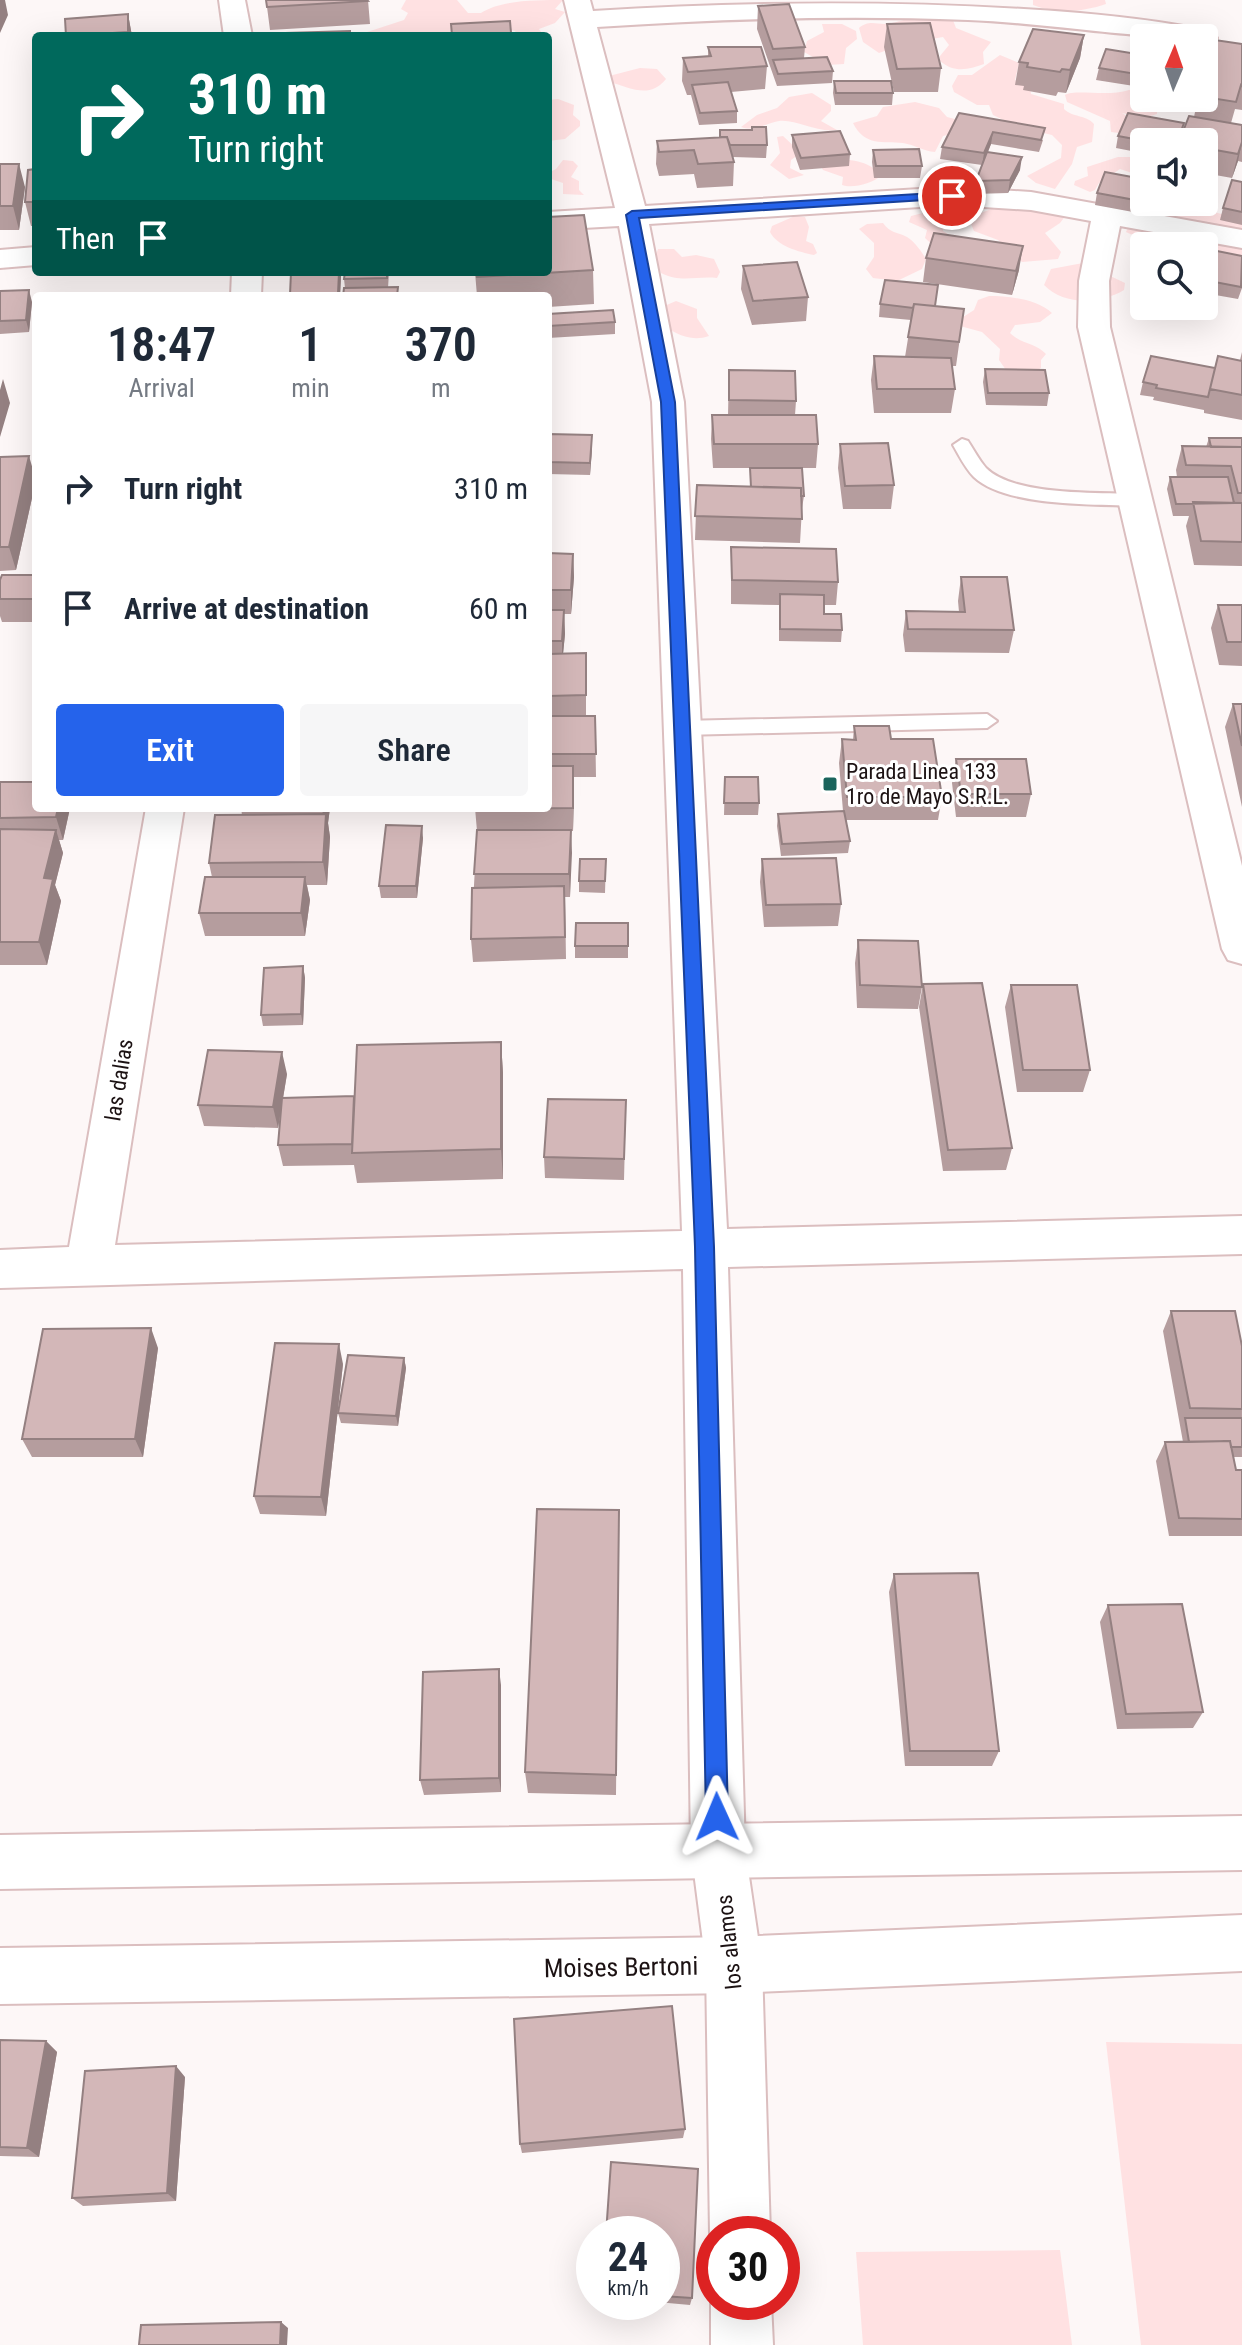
<!DOCTYPE html>
<html lang="en">
<head>
<meta charset="utf-8">
<style>
  body { margin:0; font-family:"Roboto Condensed",sans-serif; background:#f6f6f7; color:#1f2937; height:100vh; display:flex; flex-direction:column; font-size:30px; white-space:nowrap }
  * { box-sizing:border-box; margin:0 }
  p { font-size:26px; color:#747a83 }
  .icon { flex:none; width:44px; height:44px; fill:none; stroke:currentColor; stroke-width:2; stroke-linecap:round; stroke-linejoin:round }
  .map { position:relative; flex:1; overflow:hidden }
  .sheet { position:absolute; left:32px; top:292px; width:520px; height:520px; display:flex; flex-direction:column; background:#fff; border-radius:8px; box-shadow:0 8px 32px #0002 }
  .sheet>* { flex:none }
  .banner { position:absolute; left:32px; top:32px; width:520px; height:244px; border-radius:8px; box-shadow:0 8px 32px #0002; background:#00695c; color:#fff; overflow:hidden }
  .needle { width:52px; rotate:2deg }
  .buttons { position:absolute; left:1130px; top:24px; display:grid; gap:16px }
  .buttons a { display:grid; place-items:center; width:88px; height:88px; border-radius:8px; background:#fff; box-shadow:0 8px 32px #0002; font-size:40px }
  .speed { position:absolute; left:576px; top:2216px; display:flex; gap:16px; font-size:40px; font-weight:700; text-align:center }
  .speed>* { display:grid; place-content:center; width:104px; height:104px; border-radius:50%; background:#fff; box-shadow:0 8px 32px #0002; line-height:1 }
  .speed small { font-size:20px; font-weight:400 }
  .speed .limit { border:12px solid #d22; background:#fff; color:#111 }
  .pin { position:absolute; display:grid; place-items:center; width:68px; height:68px; color:#fff; margin:-34px; border:4px solid #fff; border-radius:50%; box-shadow:0 2px 8px #0007 }
  .me { position:absolute; width:88px; margin:-44px; rotate:359deg; stroke-linejoin:round; filter:drop-shadow(0 0 6px #0008) }
  .turn { display:flex; align-items:center; gap:28px; height:168px; padding:0 24px; font-size:36px }
  .turn .icon { width:104px; height:104px; stroke-width:2.5 }
  .turn b { display:block; font-size:56px; line-height:68px }
  .then { display:flex; align-items:center; height:76px; padding:0 24px; background:#0003; gap:16px; font-size:30px }
  .eta { display:flex; justify-content:space-evenly; align-items:center; height:136px; text-align:center }
  .eta b { font-size:48px; font-weight:600; line-height:56px }
  .cta { display:flex; gap:16px; margin-top:auto; padding:16px 24px }
  .cta a { flex:1; height:92px; border-radius:8px; background:#2563eb; color:#fff; font-size:32px; font-weight:600; line-height:92px; text-align:center }
  .cta a+a { background:#f6f6f7; color:#1f2937 }
  ul { padding:0; list-style:none }
  li { display:flex; align-items:center; gap:24px; height:120px; padding:0 24px }
  li div { flex:1 }
  li b { display:block; font-size:30px }
  li em { font-style:normal }
  .map>svg:first-child { display:block }
</style>
</head>
<body>
<div class="map">
<svg width="1242" height="2345" viewBox="0 0 1242 2345">
  <rect width="100%" height="100%" fill="#fdf7f7"/>
  <path fill="#ffe1e2" d="M406,0H457L468,13H481C500,0 537,0 563,0L555,9L565,12L555,23L539,29L544,36H518L515,31L502,28L454,32L451,36L361,34L404,20L408,13L401,9Z
    M1033,0H1105L1106,4C1083,12 1056,14 1033,5Z
    M951,15L956,28L991,42L983,52L984,64C968,70 954,73 940,61V56L949,45L943,37L904,44L879,53L863,42L859,28C871,18 879,27 892,23C905,20 913,16 927,19V16Z
    M822,24H842L856,31L857,39L846,48L844,64L827,65L804,52L807,41L824,32Z
    M1000,55L1019,63L1015,80L1030,87L1031,94L1064,104V109C1073,118 1085,114 1094,124L1092,142L1077,147L1072,164L1055,189L1036,183L1027,176L1061,158L1062,145L1052,135L1018,127L993,115L989,105H977L954,92L952,86L958,75H972Z
    M640,68L657,69L666,79C649,100 630,87 609,82V76Z
    M1129,90L1144,92V98L1157,110V114L1144,118L1122,113L1130,118L1127,134L1111,132L1110,121L1067,102L1065,95C1075,89 1109,97 1129,90Z
    M812,93L831,105V111L821,121L837,130C816,133 796,119 779,121C766,123 755,132 741,127L757,115L777,108L789,97Z
    M558,99L574,105L573,115L580,121V126L565,139L548,141V100Z
    M915,102L939,108L947,117L971,123L967,130L943,136L935,152C923,151 915,145 903,143C883,141 865,147 853,123L877,116L883,107Z
    M783,136L798,150V155L791,160L790,168L804,175L789,179L770,165L780,153L777,137Z
    M1118,157H1144V177L1120,169L1099,183L1095,190L1090,192L1074,185L1075,181L1088,176L1087,167Z
    M830,159C848,159 870,160 881,176C872,183 853,189 842,185L843,177L823,170L819,163Z
    M563,160L573,161L578,166L571,177L579,181V190L584,195L563,194V183L548,178V173L556,169Z
    M1039,192L1051,194L1069,211L1060,223L1045,233L1061,252L1058,259L1022,262L998,240L974,231L969,219C974,215 1030,193 1039,192Z
    M1192,206L1236,218L1242,223V257L1204,249V246H1157L1126,232C1135,209 1170,206 1192,206Z
    M935,210L949,213L950,221L943,226V231L951,236L939,251L925,238L927,230L909,222L911,216Z
    M795,216L805,217L809,227L806,241L813,244L817,253L814,255C799,252 777,246 770,232L772,226Z
    M883,223C890,233 897,232 907,237C915,242 921,251 926,259L922,269L897,281L873,278L866,269L874,257V243L859,229L867,224Z
    M658,249H674L682,257L696,255L714,259L720,272L717,278C695,276 681,283 661,273L655,257Z
    M1083,263L1125,283L1124,290C1101,304 1064,306 1044,285L1051,269Z
    M989,296C1009,296 1037,299 1052,313L1040,322L1015,325L1010,333C1021,344 1036,343 1046,354L1041,360V368L1031,373L1006,370L999,360L1000,349L982,332L960,326L957,321L974,310L978,300Z
    M676,301L697,309V318L709,336C689,343 674,332 656,322L662,307Z
    M1106,2042L1242,2044V2345H1141Z
    M1060,2250L1072,2345H863L856,2252Z"/>
  <g fill="none" stroke-linecap="round" stroke-linejoin="round">
    <defs>
      <path id="lane" d="M962,439L968,441C974,450 979,460 986,468C1014,496 1097,492 1135,494L1144,500L1135,506C1093,504 1006,507 974,477C965,468 959,455 953,445Z
        M987,714L997,721L987,728L682,735L675,733L672,728L675,723L682,721Z"/>
      <path id="street" d="M219,0H245L252,36H224Z
        M564,0H590L593,11C755,1 918,0 1080,13C1124,17 1170,22 1213,32L1217,38L1213,44L1204,46V38C1125,38 1047,23 968,20C844,15 721,19 597,27L645,206L952,187L1031,192L1242,230V248L1120,226L1109,281L1110,327L1242,866V964L1228,960L1222,949L1078,327L1079,281L1091,221L1031,210L952,205L649,224L684,402L727,1229L1242,1216V1254L728,1267L745,1849L762,1965L770,2234H714V2244L710,2234L706,1965L691,1849L683,1269L0,1288V1250L69,1247L146,808H184L115,1245L682,1231L652,402L619,226L548,230V212L615,208Z
        M36,247V265L0,268V250Z
        M232,272H262L261,296H231Z
        M714,2294V2302H771L773,2345H711V2302Z"/>
      <path id="secondary" d="M1242,1816V1870L0,1889V1835Z
        M1242,1915V1971L734,1993L0,2004V1948L734,1937Z"/>
    </defs>
    <use href="#lane" stroke="#dbbebf" stroke-width="4"/>
    <use href="#street" stroke="#dbbebf" stroke-width="4"/>
    <use href="#secondary" stroke="#dbbebf" stroke-width="4"/>
    <use href="#lane" fill="#fff" fill-rule="evenodd"/>
    <use href="#street" fill="#fff" fill-rule="evenodd"/>
    <use href="#secondary" fill="#fff" fill-rule="evenodd"/>
  </g>
  <path fill="#b59d9e" d="M368,0L370,24L270,30L267,7Z
    M758,6L805,47L804,58L833,71L832,83L777,86L757,29Z
    M128,14L132,36H66Z
    M510,21L512,36H452Z
    M887,24L941,68L938,92H894L884,47Z
    M1084,35L1080,58L1066,93L1058,92L1056,96L1023,90L1024,86L1015,85L1019,62Z
    M1242,44V110L1235,109L1231,123L1242,125V162L1238,161L1232,178L1204,173V142L1194,117L1197,102H1193L1190,112L1156,102L1157,98H1204V51Z
    M708,47L767,66L765,89L731,92L737,111V123L699,125L691,95H687L682,81L683,58L708,56Z
    M1143,55L1141,67L1134,86L1096,80L1099,68Z
    M834,81L893,93L892,105H835L833,93Z
    M959,113L1043,140L1039,152L991,144L988,152L1020,170L1008,193L974,194L976,181L982,165L940,159L942,147Z
    M1128,113L1184,123L1179,142H1150L1147,141L1144,142V148L1142,153L1116,148L1118,136Z
    M792,135L850,154L849,166L800,170L792,147Z
    M657,141L767,145L766,158L733,157L734,162L733,186L697,188L694,174L659,176L656,164Z
    M873,150L922,166L920,178H874L872,162Z
    M0,164L25,187L19,230H0Z
    M36,169V226H31L25,202Z
    M1242,182V225L1220,220L1223,208Z
    M1141,191L1133,212L1095,205L1097,193Z
    M1242,256V288L1238,299L1204,293V257Z
    M926,258L1019,270L1012,295L923,282Z
    M743,266L808,297L806,321L752,325L741,289Z
    M593,270L594,304L548,307V296H477L475,272H548Z
    M291,272L341,276L340,296H290Z
    M389,272L388,288H345L344,279Z
    M0,291L32,302L29,332L0,334Z
    M880,304L935,306L964,309L956,366H952L955,389L951,413H874L871,380L874,356L905,357L911,320L879,317Z
    M548,314L615,322V334L548,338Z
    M1242,352V420L1204,413V410L1153,400L1154,397L1140,395L1143,382L1215,368L1240,360Z
    M985,369L1049,393L1047,406L986,405L983,382Z
    M729,370L796,401L795,415L818,444L816,468H713L711,439L712,415H728Z
    M548,434L592,447L590,475L548,474Z
    M1209,438H1242V566L1194,565L1186,526L1189,516H1173L1167,489L1170,477H1177L1176,470L1182,446L1206,447Z
    M840,444L894,485L891,509H843L838,468Z
    M0,457L36,480L16,570L0,571Z
    M750,468L804,496L802,508L800,543L695,540L697,485L750,487Z
    M731,547L838,582L836,605H824V614L842,630L841,642L779,641V605L731,604Z
    M548,553L573,554L574,577L571,614H564L565,634L563,653H586V716H595L596,777H574L573,831H571L570,897H565L566,959L473,962L471,939L477,831L475,808H548Z
    M36,575V622H2L0,616V580Z
    M961,577L1014,630L1009,653L905,652L903,635L906,611L959,612L958,601Z
    M1218,605H1242V666L1219,665L1211,628Z
    M1233,704H1242V807L1225,727Z
    M854,726L891,739L942,797L938,820H846L850,841L848,853L781,856L777,826L778,814L843,811L839,763L842,739L853,740Z
    M956,759L1031,794L1026,817H956L952,783Z
    M725,777L759,803L758,815H724Z
    M0,782L70,808L63,840H59L63,853L55,885L61,901L47,965H0Z
    M241,808H330L328,823L330,837L327,885H307L310,900L305,936H205L199,913L212,877L209,863L242,815Z
    M423,838L417,898H381L379,886Z
    M606,859L605,893L579,892V881Z
    M762,859L841,904L838,926L764,927L760,882Z
    M628,923V958H575V946Z
    M858,940L922,987L918,1009L857,1008L855,963Z
    M303,966L305,978L303,1025L263,1026L261,1015Z
    M923,984L1012,1148L1006,1170L943,1171L919,1007Z
    M1011,985L1090,1070L1083,1092H1017L1005,1007Z
    M501,1042L503,1073V1179L357,1183L354,1165L283,1166L278,1145L280,1116L278,1128L204,1126L198,1105L287,1074L283,1098L354,1096Z
    M626,1100L624,1180L545,1178L544,1157Z
    M1171,1311L1242,1346V1457H1233L1236,1470H1242V1536H1169L1156,1461L1165,1442H1183L1163,1331Z
    M158,1348L143,1457H32L22,1439Z
    M404,1358L406,1368L398,1426L341,1423L338,1413Z
    M343,1364L326,1516L260,1514L254,1496Z
    M619,1510L616,1795L528,1793L525,1772Z
    M894,1574L999,1751L992,1766H905L889,1592Z
    M1108,1605L1203,1712L1193,1728L1117,1729L1100,1622Z
    M501,1685V1792L424,1795L420,1780Z
    M0,2040L46,2041L57,2052L39,2157L0,2156Z
    M185,2077L176,2201L83,2206L72,2198Z
    M685,2129L683,2138L522,2153L520,2144Z
    M662,2234L692,2298L690,2305L657,2302H662Z"/>
  <path fill="#948081" d="M0,0H5L8,15L0,33Z
    M128,14L132,36H129L128,32Z
    M1084,35L1080,58L1066,93L1070,70Z
    M1143,55L1141,67L1134,86L1136,74Z
    M993,132L991,144L982,166L984,153Z
    M1242,142L1238,161L1232,178L1238,154Z
    M1022,157L1020,170L1008,193L1010,180Z
    M19,164L25,187L19,230L13,206Z
    M1143,179L1141,191L1133,212L1135,200Z
    M1023,246L1019,270L1012,295L1016,271Z
    M339,272H340L341,276L340,296H338Z
    M29,290L32,302L29,332L26,320Z
    M3,379L10,403L0,437V390Z
    M592,435V447L590,475V463Z
    M29,456L36,480L16,570L9,547Z
    M573,554L574,577L571,614V590Z
    M564,610L565,634L562,665V641Z
    M573,766L574,790L573,831Z
    M58,808H70L63,840L56,817Z
    M322,808H330L328,823L330,837L327,885L323,862L325,831Z
    M422,826L423,838L417,898L416,886Z
    M56,830L63,853L55,885L61,901L47,965L39,942L44,878Z
    M571,830L572,853L570,897L569,874Z
    M305,877L310,900L305,936L301,913Z
    M303,966L305,978L303,1025L301,1014Z
    M501,1042L503,1073V1179L501,1149Z
    M282,1052L287,1074L278,1128L273,1107Z
    M151,1328L158,1348L143,1457L135,1439Z
    M339,1344L343,1364L326,1516L321,1497Z
    M404,1358L406,1368L398,1426L396,1416Z
    M499,1669L501,1685V1792L499,1778Z
    M46,2041L57,2052L39,2157L27,2148Z
    M176,2066L185,2077L176,2201L167,2193Z
    M281,2322L288,2328L287,2345H280Z"/>
  <path fill="#d3b7b8" stroke="#948081" stroke-width="2" d="M266,0H367L368,1L267,7Z
    M789,4L805,47L773,49L758,6Z
    M128,14V32L66,36L65,19Z
    M510,21L511,33L452,35L451,24Z
    M930,23L941,68L897,69L887,24Z
    M1033,29L1084,35L1070,70L1062,69L1060,72L1027,67L1028,63L1019,62Z
    M350,31V36H286V33Z
    M1208,39L1242,44V86L1241,85L1236,102L1204,97V51Z
    M708,47H761L767,66L688,72L683,58L711,56Z
    M1106,49L1143,55L1136,74L1099,68Z
    M827,57L833,71L778,74L773,60Z
    M834,81H891L893,93H836Z
    M728,82L737,111L700,113L692,85Z
    M959,113L1045,128L1041,140L993,132L984,153L942,147Z
    M1128,113L1184,123L1177,142L1150,141L1155,129H1149L1145,141L1118,136Z
    M1189,116L1242,125V142L1238,154L1204,148V142H1179Z
    M752,127H766L767,145H730L727,137H720V130H752Z
    M840,131L850,154L801,158L792,135Z
    M727,137L734,162L698,164L694,150L659,152L657,141Z
    M919,149L922,166H876L873,150Z
    M987,152L1022,157L1010,180L976,181Z
    M0,164H19L13,206H0Z
    M36,169V202H25L28,170Z
    M1105,172L1143,179L1135,200L1097,193Z
    M1232,180L1242,182V212L1223,208Z
    M584,215L593,270L477,277L476,272H548V217Z
    M934,233L1023,246L1016,271L926,258Z
    M1207,249L1242,256L1241,287L1204,280V257Z
    M797,262L808,297L753,301L743,266Z
    M291,272H339L338,294L290,295Z
    M345,272H387V278L344,279Z
    M885,280L938,285L935,306L914,304L913,308L880,304Z
    M398,287L397,296H343L344,288Z
    M29,290L26,320L0,321V291Z
    M914,304L964,309L959,342L908,337Z
    M613,310L615,322L548,326V314Z
    M874,356L951,358L955,389H877Z
    M1151,356L1215,368L1208,397L1156,388L1157,385L1143,382Z
    M1218,356L1242,361V395L1210,389Z
    M985,369L1045,370L1049,393H988Z
    M729,370L795,371L796,401L729,400Z
    M712,415H816L818,444H714Z
    M548,434L592,435L590,463L548,462Z
    M1209,438H1242V447H1211Z
    M888,443L894,485L845,486L840,444Z
    M1182,446L1242,447V493H1238L1231,466L1186,465Z
    M29,456L9,547H0V457Z
    M750,468H802L804,496H801V488L751,487Z
    M1170,477H1228L1234,503L1176,504Z
    M697,485L801,488L802,519L695,516Z
    M1193,502L1242,503V542L1201,541Z
    M731,547L836,549L838,582L732,580Z
    M548,553L573,554L571,590H548Z
    M2,575H36V599H0V580Z
    M961,577H1007L1014,630L908,629L906,611L965,612Z
    M780,594L824,595V614H841L842,630L780,629Z
    M548,598H549L548,610H564L562,641H548Z
    M1218,605H1242V642H1227Z
    M586,653V695L548,696V654Z
    M1233,704H1242V746Z
    M548,716H595L596,754H548Z
    M854,726H889L891,739H933L942,797H847L842,739L856,740Z
    M956,759H1026L1031,794H961Z
    M548,766H573V808L475,809L548,808Z
    M725,777H758L759,803H724Z
    M0,782H36V808H58L56,817L0,818Z
    M241,808H322V811Z
    M844,811L850,841L782,844L778,814Z
    M326,814L323,862L209,863L215,815Z
    M386,825L422,826L416,886H379Z
    M0,829L56,830L44,878L53,879L39,942H0Z
    M477,830H571L569,874H474Z
    M836,858L841,904L766,905L762,859Z
    M580,859H606L605,881H579Z
    M205,877H305L301,913H199Z
    M564,886L565,937L471,939L472,888Z
    M576,923H628V946H575Z
    M858,940L918,941L922,987L860,985Z
    M303,966L301,1014L261,1015L264,968Z
    M982,983L1012,1148L948,1150L923,984Z
    M1011,985H1077L1090,1070H1023Z
    M501,1042V1149L352,1153L357,1045Z
    M208,1050L282,1052L273,1107L198,1105Z
    M354,1096L352,1144L278,1145L282,1098Z
    M548,1099L626,1100L624,1159L544,1157Z
    M1171,1311H1235L1242,1346V1409L1190,1408Z
    M151,1328L135,1439H22L43,1329Z
    M275,1343L339,1344L321,1497L254,1496Z
    M348,1355L404,1358L396,1416L338,1413Z
    M1185,1418H1242V1447H1231L1230,1441L1189,1442Z
    M1230,1441L1236,1470H1242V1519L1179,1518L1165,1442Z
    M537,1509L619,1510L616,1775L525,1772Z
    M978,1573L999,1751H910L894,1574Z
    M1182,1604L1203,1712L1126,1714L1108,1605Z
    M499,1669V1778L420,1780L423,1672Z
    M672,2006L685,2129L520,2144L514,2019Z
    M0,2040L46,2041L27,2148L0,2147Z
    M176,2066L167,2193L72,2198L85,2071Z
    M611,2162L698,2169L692,2298L662,2296V2234H606Z
    M281,2322L280,2345H139L141,2325Z"/>
  <path fill="#2563eb" stroke="#184099" stroke-width="2" d="M952,192L956,193V198L639,218L675,402L714,1247L728,1817L725,1825L717,1828L709,1825L706,1817L695,1247L661,402L626,215L632,211Z"/>
  <rect fill="#1a645c" stroke="#fff" stroke-width="3" x="822" y="776" width="16" height="16" rx="4"/>
  <g text-anchor="middle" dominant-baseline="central" stroke-width="6" stroke-linejoin="round" paint-order="stroke">
    <g font-size="22" fill="#1c1213" stroke="#fff" text-anchor="start">
      <text x="846" y="771">Parada Linea 133<tspan x="846" dy="25">1ro de Mayo S.R.L.</tspan></text>
    </g>
    <g font-size="22" fill="#1c1213" stroke="#fff">
      <text transform="translate(119 1080) rotate(-81)">las dalias</text>
      <text transform="translate(729 1942) rotate(-96)">los alamos</text>
    </g>
    <g font-size="26" fill="#1c1213" stroke="#fff">
      <text transform="translate(621 1967) rotate(-1)">Moises Bertoni</text>
    </g>
  </g>
</svg>
<div class="buttons">
<a><svg class="needle" viewBox="-14 -14 28 28"><path d="M0-13l5 13h-10z" fill="#e53935"/><path d="M0 13l5-13h-10z" fill="#747a83"/></svg></a>
<a><svg class="icon" aria-label="sound" viewBox="0 0 24 24"><path d="M4 9h4l5-4v14l-5-4H4zM17 9q2 3 0 6"/></svg></a>
<a><svg class="icon" aria-label="search" viewBox="0 0 24 24"><circle cx="10" cy="10" r="6"/><path d="M15 15l6 6"/></svg></a>
</div>
<div class="speed"><div>24<small>km/h</small></div><div class="limit">30</div></div>
<div class="pin" style="left:952px;top:196px;background:#d93025"><svg class="icon" aria-label="arrive" viewBox="0 0 24 24"><path d="M6 21V4h12l-3 4 3 4H6"/></svg></div>
<svg class="me" style="left:717px;top:1817px" viewBox="-20 -20 40 40"><path d="M0-17L14 15 0 8-14 15z" fill="#2563eb" stroke="#fff" stroke-width="4"/></svg>
<div class="banner">
<div class="turn"><svg class="icon" aria-label="right" viewBox="0 0 24 24"><path d="M7 20v-9h11M14 6l5 5-5 5"/></svg><div><b>310 m</b>Turn right</div></div>
<div class="then">Then<svg class="icon" aria-label="arrive" viewBox="0 0 24 24"><path d="M6 21V4h12l-3 4 3 4H6"/></svg></div>
</div>
<section class="sheet">
<div class="eta">
<div><b>18:47</b><p>Arrival</p></div>
<div><b>1</b><p>min</p></div>
<div><b>370</b><p>m</p></div>
</div>
<ul>
<li><svg class="icon" aria-label="right" viewBox="0 0 24 24"><path d="M7 20v-9h11M14 6l5 5-5 5"/></svg><div><b>Turn right</b></div><em>310 m</em></li>
<li><svg class="icon" aria-label="arrive" viewBox="0 0 24 24"><path d="M6 21V4h12l-3 4 3 4H6"/></svg><div><b>Arrive at destination</b></div><em>60 m</em></li>
</ul>
<div class="cta"><a>Exit</a><a>Share</a></div>
</section>
</div>
</body>
</html>
